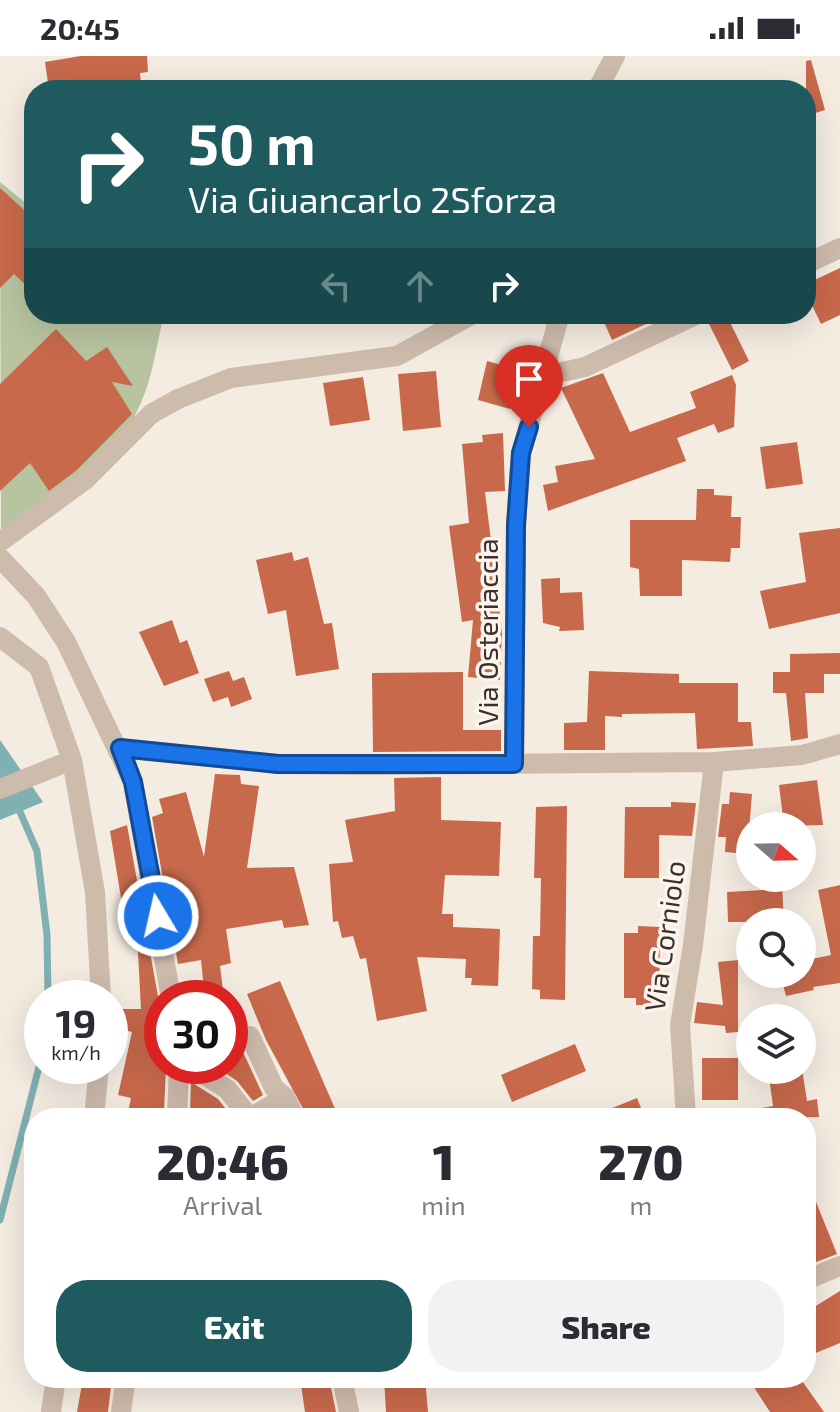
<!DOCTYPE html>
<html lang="en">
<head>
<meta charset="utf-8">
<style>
  body { margin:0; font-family:"Exo 2",sans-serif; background:#f2f2f3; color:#2b2b33; height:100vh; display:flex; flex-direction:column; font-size:30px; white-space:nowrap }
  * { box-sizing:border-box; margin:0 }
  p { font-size:26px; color:#7c7c81 }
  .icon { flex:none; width:44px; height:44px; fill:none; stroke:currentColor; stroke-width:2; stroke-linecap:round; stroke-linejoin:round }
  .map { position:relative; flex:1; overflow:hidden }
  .panel { position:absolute; left:24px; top:1052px; width:792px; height:280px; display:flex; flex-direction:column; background:#fff; border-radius:32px; box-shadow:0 8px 32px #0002 }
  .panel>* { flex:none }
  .guide { position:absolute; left:24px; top:24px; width:792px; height:244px; border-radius:32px; box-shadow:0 8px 32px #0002; background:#1f5a5e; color:#fff; overflow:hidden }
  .needle { width:52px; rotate:110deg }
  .tools { position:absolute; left:736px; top:756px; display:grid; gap:16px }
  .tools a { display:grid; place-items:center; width:80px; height:80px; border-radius:50%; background:#fff; box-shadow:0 8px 32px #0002; font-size:40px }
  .speed { position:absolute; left:24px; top:924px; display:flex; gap:16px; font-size:40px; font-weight:700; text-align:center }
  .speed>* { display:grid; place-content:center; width:104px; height:104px; border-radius:50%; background:#fff; box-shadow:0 8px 32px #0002; line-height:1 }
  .speed small { font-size:20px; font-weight:400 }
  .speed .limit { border:12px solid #d22; background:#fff; color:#111 }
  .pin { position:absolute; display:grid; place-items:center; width:68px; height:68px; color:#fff; margin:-82px -34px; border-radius:50% 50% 50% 0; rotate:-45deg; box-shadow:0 0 8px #0007 }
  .pin .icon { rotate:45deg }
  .me { position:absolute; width:88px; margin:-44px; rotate:351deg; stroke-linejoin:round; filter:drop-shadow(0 0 6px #0008) }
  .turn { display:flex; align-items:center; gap:28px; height:168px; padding:0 32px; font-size:36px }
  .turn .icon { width:104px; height:104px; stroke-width:2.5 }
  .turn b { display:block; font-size:56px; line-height:68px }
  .lanes { display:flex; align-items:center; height:76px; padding:0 32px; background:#0003; justify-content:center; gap:40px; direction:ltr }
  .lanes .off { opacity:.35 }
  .eta { display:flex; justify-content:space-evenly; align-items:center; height:136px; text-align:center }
  .eta b { font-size:48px; font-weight:800; line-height:56px }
  .primary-button { display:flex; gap:16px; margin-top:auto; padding:16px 32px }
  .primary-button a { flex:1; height:92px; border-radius:32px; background:#1f5a5e; color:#fff; font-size:32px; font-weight:800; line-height:92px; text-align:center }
  .primary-button a+a { background:#f2f2f3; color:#2b2b33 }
  .status { display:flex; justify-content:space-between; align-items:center; height:56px; padding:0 40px; background:#fff; direction:ltr }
  .status svg { height:22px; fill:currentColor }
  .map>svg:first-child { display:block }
</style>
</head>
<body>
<div class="status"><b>20:45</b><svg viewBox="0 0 49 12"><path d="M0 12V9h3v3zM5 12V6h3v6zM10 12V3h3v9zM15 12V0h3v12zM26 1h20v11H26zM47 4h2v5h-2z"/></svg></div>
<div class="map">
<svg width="840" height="1356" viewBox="0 0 840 1356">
  <rect width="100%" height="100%" fill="#f4ebe1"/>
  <path fill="#b8c4a0" d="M0,126L34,154V258H164C156,291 152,329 135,359C106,412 50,442 1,474Z"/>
  <path fill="#7fb0b2" d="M0,684L43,746L0,764Z"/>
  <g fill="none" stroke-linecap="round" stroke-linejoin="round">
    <path stroke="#7fb0b2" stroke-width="7" d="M17,749L37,795L47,879L48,942
      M0,1164L42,999"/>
  </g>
  <path fill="#c8694b" d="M81,0H147L148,16L140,17L141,28L95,34H49L45,6Z
    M811,4L825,54L806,60V5Z
    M0,132L34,163V237L14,218L0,232Z
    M840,212V259L821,268L806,237V228Z
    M623,258H667L612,284L604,266Z
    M718,258H726L749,305L732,314L708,266Z
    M56,273L86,305L107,291L133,330L112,326L132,358L77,414L49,435L30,407L0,435V328Z
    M487,305L520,314L510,353L478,344Z
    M436,315L441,371L403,375L398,318Z
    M603,317L630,376L696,352L690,336L732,319L736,329L734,371L718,377L714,368L677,382L686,405L548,455L543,429L558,426L555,410L595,403L561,332Z
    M363,321L370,364L330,370L323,327Z
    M503,377L505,435L485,436L502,575L500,624L468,621L473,564L462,566L449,470L469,467L462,388L483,386L482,379Z
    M797,386L803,428L766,433L760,391Z
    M697,433H714V439L732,440L731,461H741L740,492H731L730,506L682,504V540H640L639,513L630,511V464H696Z
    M840,472V557L769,573L760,535L806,526L799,477Z
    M292,496L294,505L308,501L324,568L332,567L339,613L296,620L286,554L268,558L256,504Z
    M560,522V537L582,536L584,574L559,575L560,571L543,567L541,523Z
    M172,564L180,587L187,584L199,617L164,630L139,576Z
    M840,597V618H824V637H805L808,682L791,685L786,637H773V616H790V598Z
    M229,615L233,625L244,621L252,643L231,651L228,641L213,646L204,623Z
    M589,615L679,618V627H738V666H751L753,690L697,693L695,657L622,658V661L605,660V694H564V667L587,666Z
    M463,616V674H501V695L373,696L372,617Z
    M215,718L240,719L241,728L259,730L247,812L294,811L309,869L284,872L282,864L226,873L231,907L220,910L224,942H205L201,904L178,908L152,761L163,757L159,743L186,736L204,801Z
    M441,721V764L501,766L499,820L445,819L442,858H453V871L500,873L498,930L471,929L472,922H465L466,903L417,901L427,955L377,965L366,902L360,903L353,880L342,882L338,865L333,866L329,808L353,806L345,764L395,755L394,722Z
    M817,724L823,769L784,770L779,729Z
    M730,736L752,738L747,798L725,796L726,781H718L722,748H729Z
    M671,746L696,747L692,780L659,779V822H624L625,751H671Z
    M567,750L565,944L540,943V934L532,933L533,880H540L541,822H534L536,751Z
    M127,769L159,946L162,1010H166L164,1055L128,1056L131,1042L118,1039L132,976L120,973L121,953H141L137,878H127L110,775Z
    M782,828L784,866H728L727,836L763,834V829Z
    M840,829V927L813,931L814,934L786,940L780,918H802V905L831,899L818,834Z
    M638,870L660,871L659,949H636V942H624V877H638Z
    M738,904V976L726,977L725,970L694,967L697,946L723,949L718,906Z
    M280,925L313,1002L339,1062H308L266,984L247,938Z
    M575,988L586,1015L512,1046L501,1019Z
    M243,996L263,1039L253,1045L237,1025L215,1010H230V1003Z
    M702,1002H738V1044H702Z
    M802,1013L807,1045L817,1043L819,1061L763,1062L762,1052L773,1050L768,1014Z
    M191,1026L218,1043L233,1062H206L203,1057L190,1056Z
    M637,1042L645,1062H590V1061Z
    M806,1121L837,1198L806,1210Z
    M840,1235V1287L806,1301V1256Z
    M83,1322H112L108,1356H77Z
    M300,1322H329L336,1356H305Z
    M384,1322H425L428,1356H386Z
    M748,1322H800L824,1356H770Z"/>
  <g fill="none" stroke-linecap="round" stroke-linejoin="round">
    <path stroke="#cdbbac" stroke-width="20" d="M597,34L615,0
      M806,208L840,192
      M544,320L585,311L698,258
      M0,486L85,424L151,358L178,343L231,322L397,300L473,258
      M0,502L36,540L66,586L133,726L171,942
      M0,581L39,611L72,704L95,836L101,942
      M120,692L278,708L369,709L714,706L802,699L840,688
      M514,708L516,469L521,397L560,258
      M0,733L72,704
      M230,983L250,980L274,1032L285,1041L295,1062
      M190,1010L227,1033L250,1062
      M94,1062L99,1010
      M177,1062L179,1010
      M250,1062L285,1041
      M686,1062L680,969L693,889L714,706
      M806,1224L840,1210
      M342,1322L349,1356
      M51,1356L56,1322
      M121,1356L126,1322"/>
  </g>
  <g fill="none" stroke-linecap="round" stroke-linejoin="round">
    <defs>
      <path id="route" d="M158,860L133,726L120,692L278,708H514L516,469L521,397L529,371"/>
    </defs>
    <use href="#route" stroke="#114b97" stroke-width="20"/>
    <use href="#route" stroke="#1a73e8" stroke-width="14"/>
  </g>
  <g text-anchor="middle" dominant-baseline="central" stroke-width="7" stroke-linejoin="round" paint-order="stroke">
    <g font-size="28" fill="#3b302b" stroke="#fbf5ee">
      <text transform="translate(487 576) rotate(-90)">Via Osteriaccia</text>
      <text transform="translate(664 880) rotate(-82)">Via Corniolo</text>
    </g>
  </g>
</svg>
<div class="tools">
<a><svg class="needle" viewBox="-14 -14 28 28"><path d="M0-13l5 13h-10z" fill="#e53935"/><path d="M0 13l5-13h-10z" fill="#7c7c81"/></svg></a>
<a><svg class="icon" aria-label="search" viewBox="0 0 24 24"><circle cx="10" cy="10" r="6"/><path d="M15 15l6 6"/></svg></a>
<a><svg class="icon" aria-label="layers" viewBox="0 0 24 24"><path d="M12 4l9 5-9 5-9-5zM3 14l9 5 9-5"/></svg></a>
</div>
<div class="speed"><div>19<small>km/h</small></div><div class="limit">30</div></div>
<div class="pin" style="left:529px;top:371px;background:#d93025"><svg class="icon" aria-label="arrive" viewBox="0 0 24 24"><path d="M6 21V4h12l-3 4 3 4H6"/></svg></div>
<svg class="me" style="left:158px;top:860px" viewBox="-20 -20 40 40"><circle r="17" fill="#1a73e8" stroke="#fff" stroke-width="3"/><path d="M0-11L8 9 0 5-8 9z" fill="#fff"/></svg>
<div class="guide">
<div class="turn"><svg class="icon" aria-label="right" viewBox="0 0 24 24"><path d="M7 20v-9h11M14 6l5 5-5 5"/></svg><div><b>50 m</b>Via Giuancarlo 2Sforza</div></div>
<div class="lanes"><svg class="icon off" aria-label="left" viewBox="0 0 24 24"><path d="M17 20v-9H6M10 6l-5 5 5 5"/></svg><svg class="icon off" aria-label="ahead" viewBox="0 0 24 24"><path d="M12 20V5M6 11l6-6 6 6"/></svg><svg class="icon" aria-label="right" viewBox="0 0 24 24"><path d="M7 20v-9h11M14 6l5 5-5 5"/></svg></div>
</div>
<section class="panel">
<div class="eta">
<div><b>20:46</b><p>Arrival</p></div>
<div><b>1</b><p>min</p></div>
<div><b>270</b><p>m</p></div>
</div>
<div class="primary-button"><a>Exit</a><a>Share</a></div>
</section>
</div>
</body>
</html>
